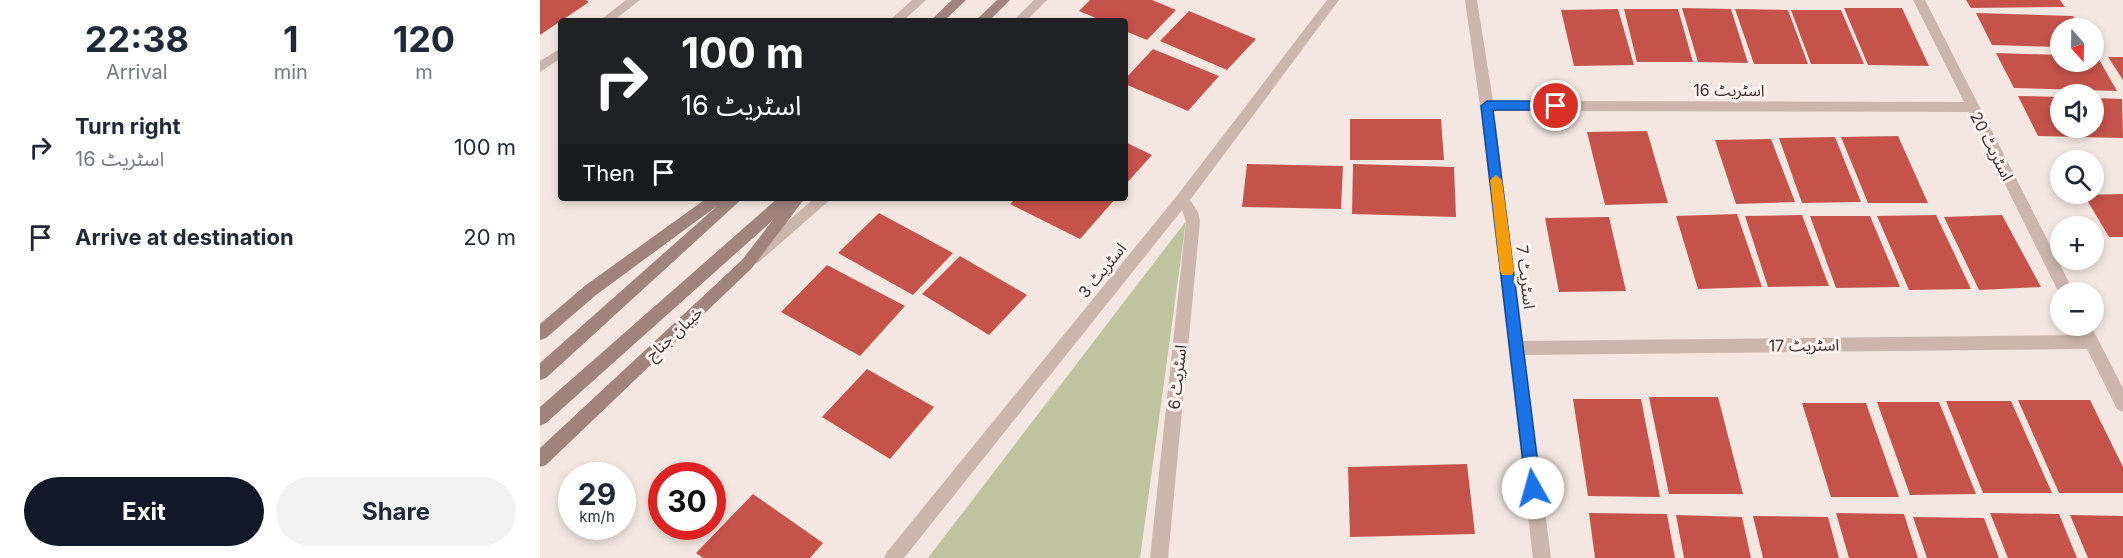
<!DOCTYPE html>
<html lang="en">
<head>
<meta charset="utf-8">
<style>
  body { margin:0; font-family:Inter,"Noto Sans Arabic",sans-serif; background:#f2f2f3; color:#1f2937; height:100vh; display:flex; flex-direction:column; font-size:22px; white-space:nowrap }
  * { box-sizing:border-box; margin:0 }
  p { font-size:20px; color:#747a83 }
  .icon { flex:none; width:33px; height:33px; fill:none; stroke:currentColor; stroke-width:2; stroke-linecap:round; stroke-linejoin:round }
  .map { position:relative; flex:1; overflow:hidden }
  .panel { display:flex; flex-direction:column; background:#fff; width:540px }
  .panel>* { flex:none }
  .guide { position:absolute; left:18px; top:18px; width:570px; height:183px; border-radius:6px; box-shadow:0 3px 9px #0003; background:#202124; color:#fff; overflow:hidden }
  .needle { width:39px; rotate:160deg }
  .buttons { position:absolute; left:1510px; top:18px; display:grid; gap:12px }
  .buttons a { display:grid; place-items:center; width:54px; height:54px; border-radius:50%; background:#fff; box-shadow:0 3px 9px #0003; font-size:30px }
  .speed { position:absolute; left:18px; top:462px; display:flex; gap:12px; font-size:30px; font-weight:700; text-align:center }
  .speed>* { display:grid; place-content:center; width:78px; height:78px; border-radius:50%; background:#fff; box-shadow:0 3px 9px #0003; line-height:1 }
  .speed small { font-size:15px; font-weight:400 }
  .speed .limit { border:9px solid #d22; background:#fff; color:#111 }
  .pin { position:absolute; display:grid; place-items:center; width:51px; height:51px; color:#fff; margin:-26px; border:3px solid #fff; border-radius:50%; box-shadow:0 2px 6px #0007 }
  .me { position:absolute; width:66px; margin:-33px; rotate:353deg; stroke-linejoin:round; filter:drop-shadow(0 0 4px #0008) }
  .turn { display:flex; align-items:center; gap:21px; height:126px; padding:0 24px; font-size:27px }
  .turn .icon { width:78px; height:78px; stroke-width:2.5 }
  .turn b { display:block; font-size:42px; line-height:51px }
  .then { display:flex; align-items:center; height:57px; padding:0 24px; background:#0003; gap:12px; font-size:22px }
  .eta { display:flex; justify-content:space-evenly; align-items:center; height:102px; text-align:center }
  .eta b { font-size:36px; font-weight:700; line-height:42px }
  .action { display:flex; gap:12px; margin-top:auto; padding:12px 24px }
  .action a { flex:1; height:69px; border-radius:36px; background:#111827; color:#fff; font-size:24px; font-weight:700; line-height:69px; text-align:center }
  .action a+a { background:#f2f2f3; color:#1f2937 }
  ul { padding:0; list-style:none }
  li { display:flex; align-items:center; gap:18px; height:90px; padding:0 24px }
  li div { flex:1 }
  li b { display:block; font-size:22px }
  li em { font-style:normal }
  main { display:flex; flex:1; min-height:0 }
  .map>svg:first-child { display:block }
</style>
</head>
<body>
<main>
<section class="panel">
<div class="eta">
<div><b>22:38</b><p>Arrival</p></div>
<div><b>1</b><p>min</p></div>
<div><b>120</b><p>m</p></div>
</div>
<ul>
<li><svg class="icon" aria-label="right" viewBox="0 0 24 24"><path d="M7 20v-9h11M14 6l5 5-5 5"/></svg><div><b>Turn right</b><p>اسٹریٹ 16</p></div><em>100 m</em></li>
<li><svg class="icon" aria-label="arrive" viewBox="0 0 24 24"><path d="M6 21V4h12l-3 4 3 4H6"/></svg><div><b>Arrive at destination</b></div><em>20 m</em></li>
</ul>
<div class="action"><a>Exit</a><a>Share</a></div>
</section>
<div class="map">
<svg width="1583" height="558" viewBox="0 0 1583 558">
  <rect width="100%" height="100%" fill="#f4e7e1"/>
  <path fill="#bfc3a0" d="M646,221L600,558H388Z"/>
  <path fill="#c6524c" d="M0,0H46L49,2L0,35Z
    M550,0H612L636,10L607,40L585,31V21H563L539,11Z
    M1426,0H1520L1525,7L1431,8Z
    M1142,8L1191,9L1208,63L1158,62Z
    M1304,8H1362L1389,66L1328,65Z
    M1078,9L1094,65L1034,66L1021,10Z
    M1084,9H1138L1153,62H1097Z
    M1195,9L1248,10L1268,64H1214Z
    M1251,10H1301L1324,64H1271Z
    M649,11L716,39L687,70L620,41Z
    M1436,13L1533,16L1540,28H1521V47L1452,45Z
    M613,49L679,76L648,111L585,84V79Z
    M1456,53L1521,55V62H1554V56H1557L1577,91L1474,88Z
    M1568,57H1583V80Z
    M1478,96L1521,97V128H1554V98L1582,99L1583,138L1498,136Z
    M810,119H901L904,160H810Z
    M1107,131L1128,203L1065,205L1047,132Z
    M1358,136L1388,203H1328L1301,137Z
    M1295,137L1321,202L1262,203L1239,138Z
    M1231,139L1255,202L1196,204L1175,140Z
    M585,142L612,155L585,185Z
    M707,164L803,166L801,209L702,207Z
    M813,164L914,167L916,217L812,214Z
    M1583,194V237H1569L1544,195Z
    M476,198H576L540,239L470,204Z
    M339,213L413,253L373,295L298,253Z
    M1197,214L1222,287L1158,289L1136,216Z
    M1262,215L1289,286L1228,287L1205,216Z
    M1396,215L1431,289L1369,290L1337,216Z
    M1462,215L1501,287L1439,290L1404,217Z
    M1270,216H1330L1360,287L1296,288Z
    M1069,217L1086,291L1019,292L1005,218Z
    M420,256L487,295L449,335L382,294Z
    M287,265L365,306L320,356L241,312Z
    M327,369L394,407L350,459L282,417Z
    M1109,397H1178L1203,494H1129Z
    M1033,399H1101L1120,497L1048,496Z
    M1478,400H1550L1583,467V493H1519Z
    M1406,401H1471L1512,493H1443Z
    M1337,402H1399L1436,494L1370,495Z
    M1262,403H1326L1359,497H1291Z
    M927,464L935,534L810,537L808,467Z
    M213,494L283,543L270,558H163L156,553Z
    M1049,513L1127,514L1135,558H1055Z
    M1296,513L1364,514L1378,558H1309Z
    M1450,513L1519,514L1537,558H1468Z
    M1136,515L1202,517L1211,558H1144Z
    M1530,515L1583,516V558H1548Z
    M1213,516L1288,517L1299,558H1223Z
    M1373,517L1444,518L1459,558H1387Z"/>
  <g fill="none" stroke-linecap="round" stroke-linejoin="round">
    <path fill="#ccb5ac" fill-rule="evenodd" d="M86,0H100L73,21H59Z
      M372,0H386L363,21H349Z
      M494,0H507L486,21H473Z
      M787,0H799L650,200L658,212L660,221L628,558H610L646,221L642,210L364,558H344L347,552L636,197Z
      M925,0H937L953,101L1424,102L1373,0H1385L1534,292H1521V297L1429,112L954,111L983,341L1540,335L1535,326H1551L1583,388V412L1577,409L1547,349L985,355L1011,558H993L940,106Z
      M21,48V58L0,72V61Z
      M275,198H292L219,262L214,264L209,262L207,258L209,254Z"/>
    <path fill="#a0837d" fill-rule="evenodd" d="M412,0H426L404,21H390Z
      M457,0H470L449,21H435Z
      M167,198H185L184,200L186,198H203L6,378L0,380V363L177,206L56,295L6,338L0,340V324L46,285Z
      M238,198H265L212,268L6,465L0,467V448L202,260L232,221L6,423L0,426V407Z"/>
  </g>
  <path fill="#1a73e8" stroke="#114b97" stroke-width="1.5" d="M947,101H1016L1022,106L1016,110H953L1001,488L999,493L993,496L988,493L986,488L941,106Z"/>
  <path fill="#f59e0b" d="M956,175L962,180L974,271L972,275H962L960,271L950,180Z"/>
  <g text-anchor="middle" dominant-baseline="central" stroke-width="6" stroke-linejoin="round" paint-order="stroke">
    <g font-size="16" fill="#3b2d2b" stroke="#fbf2ee">
      <text x="1189" y="90">اسٹریٹ 16</text>
      <text transform="translate(1452 146) rotate(63)">اسٹریٹ 20</text>
      <text transform="translate(562 270) rotate(-51)">اسٹریٹ 3</text>
      <text transform="translate(986 277) rotate(83)">اسٹریٹ 7</text>
      <text transform="translate(134 333) rotate(-43)">خیبان جناح</text>
      <text transform="translate(1264 345) rotate(-1)">اسٹریٹ 17</text>
      <text transform="translate(637 377) rotate(-84)">اسٹریٹ 6</text>
    </g>
  </g>
</svg>
<div class="buttons">
<a><svg class="needle" viewBox="-14 -14 28 28"><path d="M0-13l5 13h-10z" fill="#e53935"/><path d="M0 13l5-13h-10z" fill="#747a83"/></svg></a>
<a><svg class="icon" aria-label="sound" viewBox="0 0 24 24"><path d="M4 9h4l5-4v14l-5-4H4zM17 9q2 3 0 6"/></svg></a>
<a><svg class="icon" aria-label="search" viewBox="0 0 24 24"><circle cx="10" cy="10" r="6"/><path d="M15 15l6 6"/></svg></a>
<a>+</a>
<a>−</a>
</div>
<div class="speed"><div>29<small>km/h</small></div><div class="limit">30</div></div>
<div class="pin" style="left:1016px;top:106px;background:#d93025"><svg class="icon" aria-label="arrive" viewBox="0 0 24 24"><path d="M6 21V4h12l-3 4 3 4H6"/></svg></div>
<svg class="me" style="left:993px;top:488px" viewBox="-20 -20 40 40"><circle r="19" fill="#fff"/><path d="M0-13L10 11 0 6-10 11z" fill="#1a73e8"/></svg>
<div class="guide">
<div class="turn"><svg class="icon" aria-label="right" viewBox="0 0 24 24"><path d="M7 20v-9h11M14 6l5 5-5 5"/></svg><div><b>100 m</b>اسٹریٹ 16</div></div>
<div class="then">Then<svg class="icon" aria-label="arrive" viewBox="0 0 24 24"><path d="M6 21V4h12l-3 4 3 4H6"/></svg></div>
</div>
</div>
</main>
</body>
</html>
